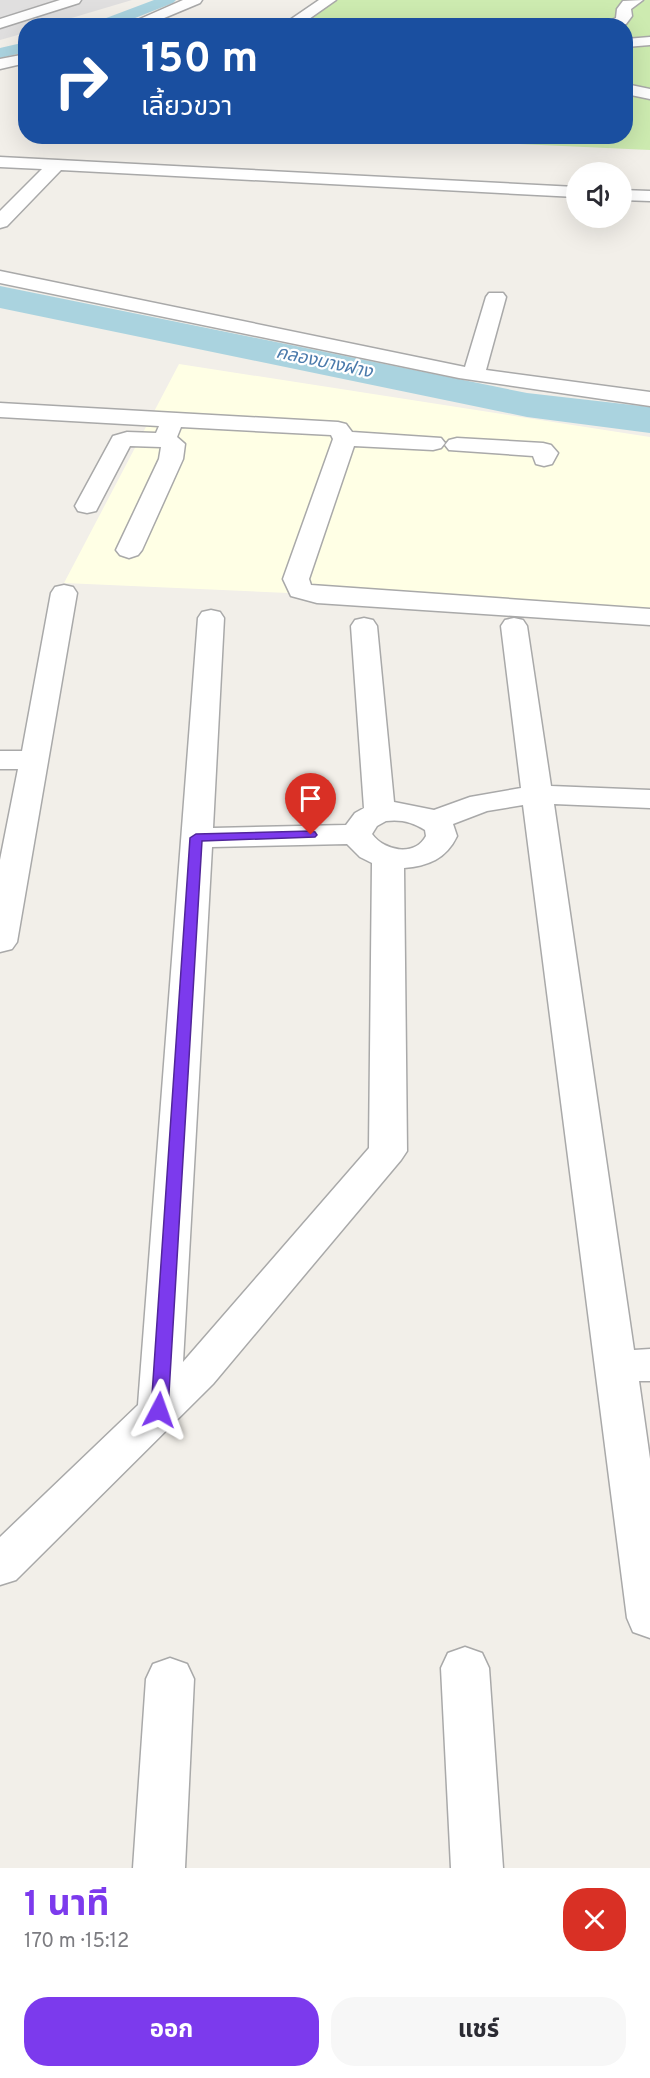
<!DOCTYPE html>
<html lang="th">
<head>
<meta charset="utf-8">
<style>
  body { margin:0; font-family:Overpass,"Noto Sans Thai",sans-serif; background:#f7f7f7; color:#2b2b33; height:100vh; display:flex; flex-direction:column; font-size:22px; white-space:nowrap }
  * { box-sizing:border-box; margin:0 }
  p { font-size:20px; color:#7c7c81 }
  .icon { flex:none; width:33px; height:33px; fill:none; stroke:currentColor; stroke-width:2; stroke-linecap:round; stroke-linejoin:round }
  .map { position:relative; height:1868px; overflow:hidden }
  .panel { display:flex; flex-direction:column; background:#fff; flex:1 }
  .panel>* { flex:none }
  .guide { position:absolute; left:18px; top:18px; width:615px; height:126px; border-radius:24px; box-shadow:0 6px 24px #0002; background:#1a4fa0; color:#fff; overflow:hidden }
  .fabs { position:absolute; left:566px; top:162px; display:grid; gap:12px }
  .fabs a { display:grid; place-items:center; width:66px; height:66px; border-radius:50%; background:#fff; box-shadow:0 6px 24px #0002; font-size:30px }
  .pin { position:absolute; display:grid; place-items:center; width:51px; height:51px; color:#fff; margin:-62px -26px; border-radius:50% 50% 50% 0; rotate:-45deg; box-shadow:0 0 6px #0007 }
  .pin .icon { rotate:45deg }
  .me { position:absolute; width:66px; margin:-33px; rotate:4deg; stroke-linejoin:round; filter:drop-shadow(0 0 4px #0008) }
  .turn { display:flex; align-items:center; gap:21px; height:126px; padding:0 24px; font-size:27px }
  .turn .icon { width:78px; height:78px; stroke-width:2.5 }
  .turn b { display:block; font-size:42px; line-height:51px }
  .round { display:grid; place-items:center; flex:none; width:63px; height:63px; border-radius:24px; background:#f7f7f7 }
  .overview { display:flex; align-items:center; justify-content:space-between; height:102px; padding:0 24px }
  h1 { font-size:36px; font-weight:700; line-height:45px; color:#7c3aed }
  .cta { display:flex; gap:12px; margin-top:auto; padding:12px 24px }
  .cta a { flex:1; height:69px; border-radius:24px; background:#7c3aed; color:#fff; font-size:24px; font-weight:700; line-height:69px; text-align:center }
  .cta a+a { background:#f7f7f7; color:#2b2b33 }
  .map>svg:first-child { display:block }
</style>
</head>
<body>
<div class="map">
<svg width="650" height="1868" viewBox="0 0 650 1868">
  <rect width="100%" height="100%" fill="#f2efe9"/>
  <path fill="#e0dfdf" d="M0,0H132L48,25L26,26L25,33L0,40Z"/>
  <path fill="#ffffe5" d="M179,364L650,437V609L64,583Z"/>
  <path fill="#cdebb0" d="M335,0H650V150L365,137L626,136V26H291Z"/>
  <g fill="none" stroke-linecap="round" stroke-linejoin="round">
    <path fill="#aad3df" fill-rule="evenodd" d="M154,0H176L173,3L115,26H91L93,23Z
      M26,42V52L0,58V48Z"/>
    <path fill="#aad3df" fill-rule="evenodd" d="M0,286L527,393L650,407V433L527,417L0,308Z"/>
    <defs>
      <path id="minor" d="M60,0H81L79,3L0,28V19Z
        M183,0H202L200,3L145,26H124Z
        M319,0H336L299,26H281Z
        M643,0L631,9L632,16L626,24L598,26L616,18L617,9L623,1Z
        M650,37V45L626,47V39Z
        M26,54V63L0,69V59Z
        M626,84L650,89V99L626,94Z
        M0,157L576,187V197L61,170L7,226L0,228V211L42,169L0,167Z
        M621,190L650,191V201L621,200Z
        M0,271L465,367L486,297L489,293H503L506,297L486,370L650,392V406L459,378L0,283Z
        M0,403L338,422L346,424L352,432L441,438L445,443L441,448L433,450L354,446L309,579L311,585L650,609V625L317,603L291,596L283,579L333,439L331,435L181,427L177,437L185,444L183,459L142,550L138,555L129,558L120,555L116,550L159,459L161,447L130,446L96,511L87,513L78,511L75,506L113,436L127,432L156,433L159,426L0,417Z
        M457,438L543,443L551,445L558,453L552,464L544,466L536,464L533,456L449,450L445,445L449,440Z
        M64,585L73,587L77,593L17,942L12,949L0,952V860L18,769H0V751H22L51,593L55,587Z
        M211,610L220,612L224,618L213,828L346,825L355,813L364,808L351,626L355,620L364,618L373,620L377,626L394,802L434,810L470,797L521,788L501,626L505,620L514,618L523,620L527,626L551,786L650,790V808L554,804L634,1350L650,1349V1381H639L650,1459V1638L633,1632L627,1618L523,805L487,811L453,824L457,836C446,859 428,866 404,868L407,1151L401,1160L213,1384L16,1580L0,1585V1537L138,1405L198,618L202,612ZM386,821C400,819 413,822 425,830L426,836C415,857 384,851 372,834L377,826ZM347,844L360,857L372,863L369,1148L183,1362L212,847Z
        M465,1647L482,1653L489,1668L503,1868H451L441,1668L448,1653Z
        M170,1658L187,1664L194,1679L185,1868H133L146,1679L153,1664Z"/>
    </defs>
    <use href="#minor" stroke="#a9a9a9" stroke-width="3"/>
    <use href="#minor" fill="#fff" fill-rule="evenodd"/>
  </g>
  <path fill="#7c3aed" stroke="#51269a" stroke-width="1.5" d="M311,831L315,832L317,835L315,837L202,841L168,1410L166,1415L159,1417L153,1415L151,1410L190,838L196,834Z"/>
  <g text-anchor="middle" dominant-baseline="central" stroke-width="4.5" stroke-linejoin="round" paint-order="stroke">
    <g font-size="18" font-style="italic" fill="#4a7aab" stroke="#fff">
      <text transform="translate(324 363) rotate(12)">คลองบางฝาง</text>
    </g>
  </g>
</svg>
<div class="fabs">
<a><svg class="icon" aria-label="sound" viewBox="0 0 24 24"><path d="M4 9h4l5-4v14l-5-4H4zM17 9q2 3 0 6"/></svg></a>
</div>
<div class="pin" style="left:311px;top:835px;background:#d93025"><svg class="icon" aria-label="arrive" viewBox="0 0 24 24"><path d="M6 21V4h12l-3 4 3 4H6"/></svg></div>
<svg class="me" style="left:159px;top:1410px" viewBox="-20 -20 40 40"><path d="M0-17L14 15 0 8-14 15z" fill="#7c3aed" stroke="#fff" stroke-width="4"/></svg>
<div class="guide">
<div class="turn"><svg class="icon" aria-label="right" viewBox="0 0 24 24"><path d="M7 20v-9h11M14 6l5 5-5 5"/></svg><div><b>150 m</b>เลี้ยวขวา</div></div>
</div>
</div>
<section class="panel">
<div class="overview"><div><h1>1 นาที</h1><p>170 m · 15:12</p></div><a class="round" style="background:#d93025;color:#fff"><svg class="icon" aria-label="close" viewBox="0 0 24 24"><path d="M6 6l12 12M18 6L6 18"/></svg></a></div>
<div class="cta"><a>ออก</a><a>แชร์</a></div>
</section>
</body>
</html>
